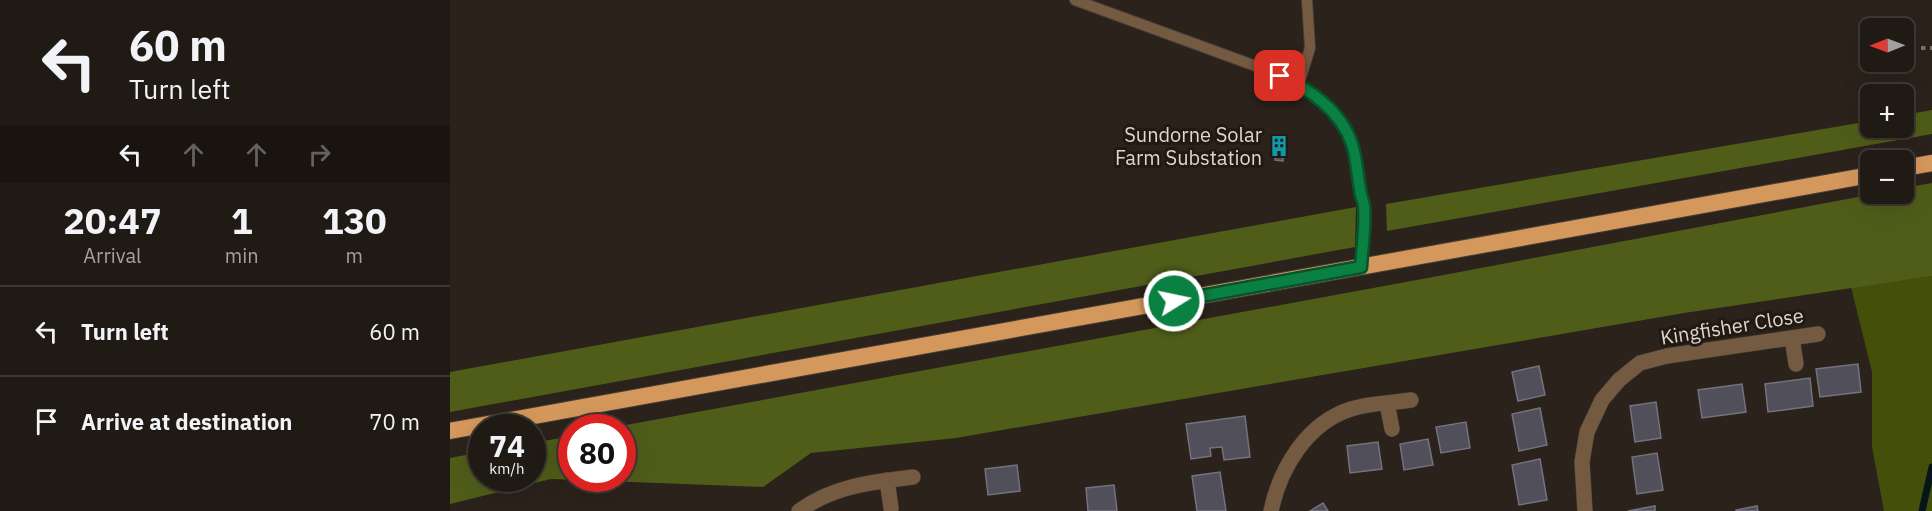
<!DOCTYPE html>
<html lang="en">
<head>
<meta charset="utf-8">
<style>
  body { margin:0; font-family:"IBM Plex Sans",sans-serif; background:#2d2722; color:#f1f3f6; height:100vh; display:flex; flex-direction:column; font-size:22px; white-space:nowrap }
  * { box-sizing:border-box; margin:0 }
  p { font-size:20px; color:#a2a1a0 }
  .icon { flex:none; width:33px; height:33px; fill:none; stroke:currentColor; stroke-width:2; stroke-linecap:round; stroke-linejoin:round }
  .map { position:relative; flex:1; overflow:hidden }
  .panel { display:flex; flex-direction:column; background:#201a14; width:450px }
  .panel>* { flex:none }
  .banner { background:#201a14; color:#f1f3f6; overflow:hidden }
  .needle { width:39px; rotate:269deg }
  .controls { position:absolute; left:1410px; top:18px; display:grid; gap:12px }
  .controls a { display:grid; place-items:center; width:54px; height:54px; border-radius:9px; background:#201a14; box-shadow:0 6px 24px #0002,0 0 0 2px #3d3834; font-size:30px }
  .speed { position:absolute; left:18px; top:414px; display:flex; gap:12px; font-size:30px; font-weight:700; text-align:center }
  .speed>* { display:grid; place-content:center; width:78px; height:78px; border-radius:50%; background:#201a14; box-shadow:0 6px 24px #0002,0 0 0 2px #3d3834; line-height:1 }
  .speed small { font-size:15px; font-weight:400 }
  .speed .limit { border:9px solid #d22; background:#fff; color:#111 }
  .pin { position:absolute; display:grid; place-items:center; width:51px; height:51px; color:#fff; margin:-26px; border-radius:12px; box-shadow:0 3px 9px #0006 }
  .me { position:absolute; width:66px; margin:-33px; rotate:80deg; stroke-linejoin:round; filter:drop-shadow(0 0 4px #0008) }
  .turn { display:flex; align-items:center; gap:21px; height:126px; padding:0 30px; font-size:27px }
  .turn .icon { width:78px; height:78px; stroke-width:2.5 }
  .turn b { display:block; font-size:42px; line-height:51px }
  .lanes { display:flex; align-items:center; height:57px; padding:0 30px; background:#0003; justify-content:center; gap:30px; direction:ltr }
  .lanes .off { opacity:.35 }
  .eta { display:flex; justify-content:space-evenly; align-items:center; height:102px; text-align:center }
  .eta b { font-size:36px; font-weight:700; line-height:42px }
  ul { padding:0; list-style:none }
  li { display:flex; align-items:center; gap:18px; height:90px; padding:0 30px; border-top:2px solid #3d3834 }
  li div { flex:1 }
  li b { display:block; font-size:22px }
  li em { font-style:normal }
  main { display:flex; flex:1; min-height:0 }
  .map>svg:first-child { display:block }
</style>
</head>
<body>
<main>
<section class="panel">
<div class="banner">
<div class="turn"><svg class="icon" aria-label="left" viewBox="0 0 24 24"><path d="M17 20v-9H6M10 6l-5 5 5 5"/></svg><div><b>60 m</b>Turn left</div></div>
<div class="lanes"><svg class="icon" aria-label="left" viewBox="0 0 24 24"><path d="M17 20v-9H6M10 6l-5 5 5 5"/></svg><svg class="icon off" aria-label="ahead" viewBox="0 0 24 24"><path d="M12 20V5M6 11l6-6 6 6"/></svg><svg class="icon off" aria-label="ahead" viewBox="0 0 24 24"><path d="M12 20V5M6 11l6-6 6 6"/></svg><svg class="icon off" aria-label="right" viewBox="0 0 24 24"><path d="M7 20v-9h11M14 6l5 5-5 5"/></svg></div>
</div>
<div class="eta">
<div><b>20:47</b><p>Arrival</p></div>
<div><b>1</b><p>min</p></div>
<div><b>130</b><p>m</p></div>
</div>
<ul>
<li><svg class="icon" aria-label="left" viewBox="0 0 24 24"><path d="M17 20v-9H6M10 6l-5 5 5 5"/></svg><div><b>Turn left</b></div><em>60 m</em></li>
<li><svg class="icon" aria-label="arrive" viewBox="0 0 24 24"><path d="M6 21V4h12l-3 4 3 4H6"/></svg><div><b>Arrive at destination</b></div><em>70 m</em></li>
</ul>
</section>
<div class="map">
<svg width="1482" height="511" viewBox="0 0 1482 511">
  <rect width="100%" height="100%" fill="#2b221b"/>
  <path fill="#445009" d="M1482,276V511H1434L1422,447V372L1401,287Z"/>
  <path fill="#505d19" d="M1482,110V134L937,231L936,204L1420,121V128H1454V115Z
    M1482,183V276L1234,313L506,438L361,453L313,487L101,479L0,504V458L31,452L32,478H82L83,443L121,436L122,478H172V428L165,427L983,277L1424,194H1454V188Z
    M906,207L905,247L0,412V372Z"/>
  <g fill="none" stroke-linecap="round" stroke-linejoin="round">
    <path stroke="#061519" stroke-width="7" d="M1472,511L1482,467"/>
  </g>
  <path fill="#504f5a" stroke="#73727e" stroke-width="1.5" d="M825,140H833V161L825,160Z
    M1408,364L1411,392L1370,397L1366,369Z
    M1089,366L1095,395L1068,401L1062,372Z
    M1360,378L1363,406L1318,412L1315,384Z
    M1292,384L1296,412L1252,418L1248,390Z
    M1206,402L1211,438L1185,442L1180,406Z
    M1090,408L1097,445L1069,451L1062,414Z
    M795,416L800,457L774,460L772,447L760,448L761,456L741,459L736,424Z
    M1016,422L1020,448L991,453L986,427Z
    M978,439L983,465L954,470L950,444Z
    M928,442L932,469L900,473L897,446Z
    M1207,453L1213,490L1187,494L1182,457Z
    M1090,459L1097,500L1069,505L1062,465Z
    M567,465L570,491L538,495L535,469Z
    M770,472L776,511H747L742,476Z
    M664,485L667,511H638L636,488Z
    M873,503L878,511H860Z
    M1205,506V511H1178Z
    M1307,506L1308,511H1286V510Z"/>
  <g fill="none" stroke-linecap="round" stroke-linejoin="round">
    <defs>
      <path id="service" d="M625,0L811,68L849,84L871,100L894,126L902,143L908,168L910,190L914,206L911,267
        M849,84L860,48L857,0"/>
      <path id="minor" d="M1342,338L1346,364
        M937,403L942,429
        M437,480L441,508
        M349,511C383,486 422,482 463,477
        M821,511C830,468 857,423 901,409C920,403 942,403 961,400
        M1135,511L1132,462L1137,432L1152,400L1169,380L1190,363L1217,356L1368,334"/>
      <path id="trunk" d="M1454,168L1482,163
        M0,431L1420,175"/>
    </defs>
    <use href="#service" stroke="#473f38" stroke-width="12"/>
    <use href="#minor" stroke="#473f38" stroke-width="16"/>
    <use href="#trunk" stroke="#473f38" stroke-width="18"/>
    <path stroke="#7b736d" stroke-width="4" stroke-dasharray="4.5 4.5" stroke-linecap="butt" d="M1471,48H1482"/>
    <use href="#service" stroke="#745a40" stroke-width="10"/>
    <use href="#minor" stroke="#745a40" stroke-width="15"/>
    <use href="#trunk" stroke="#d5985c" stroke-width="16"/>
  </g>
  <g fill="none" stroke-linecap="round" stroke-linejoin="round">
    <defs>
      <path id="route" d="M724,301L911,267C912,248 916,226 914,207C914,201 910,195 910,189C907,174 907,159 902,144C891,111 860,89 830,76"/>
    </defs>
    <use href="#route" stroke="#07532c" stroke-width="15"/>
    <use href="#route" stroke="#0b8043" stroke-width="10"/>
  </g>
  <defs>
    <symbol id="building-bare" viewBox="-9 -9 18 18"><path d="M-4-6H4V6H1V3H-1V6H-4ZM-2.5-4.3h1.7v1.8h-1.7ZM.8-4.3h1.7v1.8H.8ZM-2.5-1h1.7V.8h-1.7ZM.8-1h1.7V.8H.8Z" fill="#0f9aa8" stroke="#221912" stroke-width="2.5" paint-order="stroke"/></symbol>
  </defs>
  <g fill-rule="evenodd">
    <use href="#building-bare" x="814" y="131" width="30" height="30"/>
  </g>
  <g text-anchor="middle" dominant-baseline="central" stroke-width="6" stroke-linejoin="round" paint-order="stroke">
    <g font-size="20" fill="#ddd7d2" stroke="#221912" text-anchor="end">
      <text x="812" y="134">Sundorne Solar<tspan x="812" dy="23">Farm Substation</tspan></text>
    </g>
    <g font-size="20" fill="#ddd7d2" stroke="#221912">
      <text transform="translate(1282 326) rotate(-9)">Kingfisher Close</text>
    </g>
  </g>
</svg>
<div class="controls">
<a><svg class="needle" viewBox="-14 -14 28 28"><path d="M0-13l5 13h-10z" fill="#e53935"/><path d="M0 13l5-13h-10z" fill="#a2a1a0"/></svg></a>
<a>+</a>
<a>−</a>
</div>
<div class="speed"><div>74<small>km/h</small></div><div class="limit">80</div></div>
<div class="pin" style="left:830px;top:76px;background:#d93025"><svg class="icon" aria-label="arrive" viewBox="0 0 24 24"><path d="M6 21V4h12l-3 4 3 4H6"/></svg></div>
<svg class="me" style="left:724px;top:301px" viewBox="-20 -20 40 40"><circle r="17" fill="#0b8043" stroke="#fff" stroke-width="3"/><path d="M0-11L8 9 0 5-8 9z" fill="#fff"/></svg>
</div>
</main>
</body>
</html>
